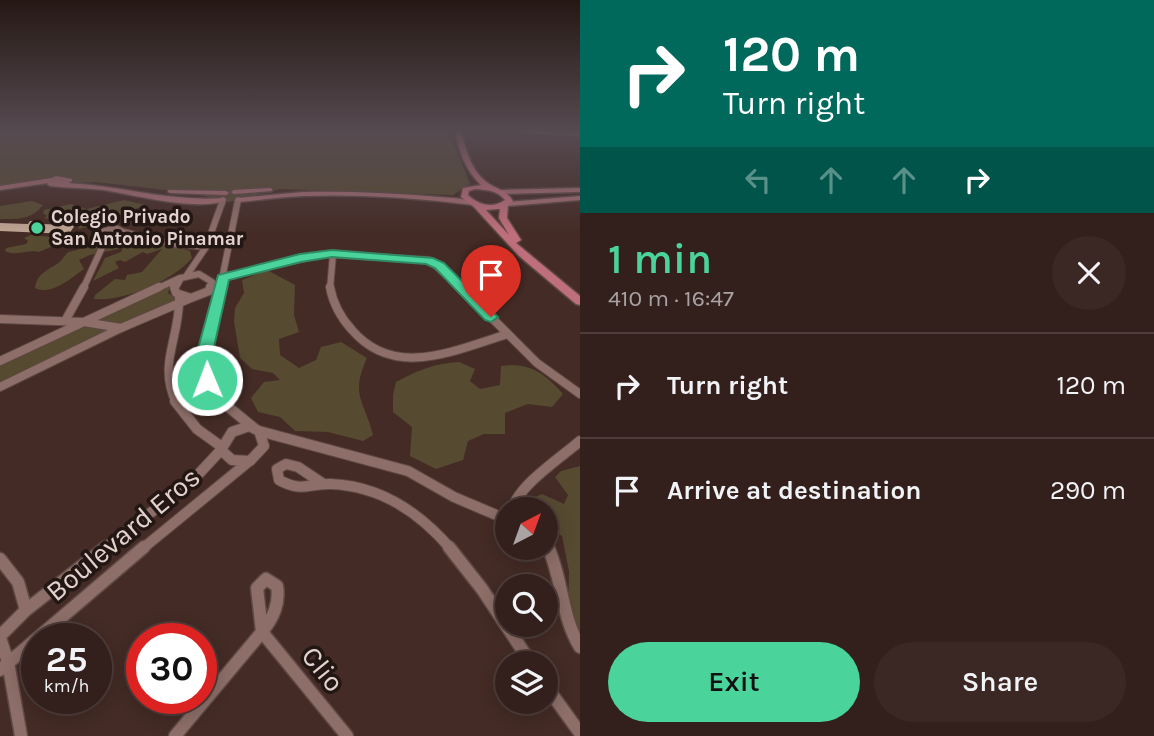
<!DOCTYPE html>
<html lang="en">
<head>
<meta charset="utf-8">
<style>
  body { margin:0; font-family:Karla,sans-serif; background:#3b2825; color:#f1f3f6; height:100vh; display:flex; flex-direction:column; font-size:26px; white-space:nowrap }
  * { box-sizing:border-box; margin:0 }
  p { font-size:23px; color:#a9a3a3 }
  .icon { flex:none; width:38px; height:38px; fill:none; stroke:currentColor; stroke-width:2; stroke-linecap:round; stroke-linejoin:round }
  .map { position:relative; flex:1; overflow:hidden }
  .side { display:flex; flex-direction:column; background:#33201c; width:574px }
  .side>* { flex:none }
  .top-card { background:#00695c; color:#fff; overflow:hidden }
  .needle { width:46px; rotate:41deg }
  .controls { position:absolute; left:495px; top:497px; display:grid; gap:14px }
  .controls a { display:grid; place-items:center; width:63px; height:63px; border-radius:50%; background:#33201c; box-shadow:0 4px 18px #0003,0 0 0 2px #4e3e3b; font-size:35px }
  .speed { position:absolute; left:21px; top:623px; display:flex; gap:14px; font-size:35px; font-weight:700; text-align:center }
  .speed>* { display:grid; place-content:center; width:91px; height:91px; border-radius:50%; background:#33201c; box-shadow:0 4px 18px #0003,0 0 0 2px #4e3e3b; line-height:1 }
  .speed small { font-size:18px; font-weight:400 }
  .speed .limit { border:10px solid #d22; background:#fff; color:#111 }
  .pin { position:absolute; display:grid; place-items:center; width:60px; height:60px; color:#fff; margin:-72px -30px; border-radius:50% 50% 50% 0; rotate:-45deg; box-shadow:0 0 7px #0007 }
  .pin .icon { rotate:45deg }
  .me { position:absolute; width:77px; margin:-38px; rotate:359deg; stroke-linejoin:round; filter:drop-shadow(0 0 5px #0008) }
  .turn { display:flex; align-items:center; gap:24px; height:147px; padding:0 28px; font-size:32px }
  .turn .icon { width:91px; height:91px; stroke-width:2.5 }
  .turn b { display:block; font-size:49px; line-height:60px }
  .lanes { display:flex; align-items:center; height:66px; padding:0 28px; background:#0003; justify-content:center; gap:35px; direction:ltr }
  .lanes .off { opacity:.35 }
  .round { display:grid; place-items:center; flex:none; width:74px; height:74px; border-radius:37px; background:#3b2825 }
  .headline { display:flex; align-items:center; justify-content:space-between; height:119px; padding:0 28px }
  h1 { font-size:42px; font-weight:600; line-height:52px; color:#4ad49c }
  .primary-button { display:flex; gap:14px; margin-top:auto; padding:14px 28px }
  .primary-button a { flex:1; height:80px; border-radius:42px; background:#4ad49c; color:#111; font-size:28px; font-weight:600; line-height:80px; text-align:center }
  .primary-button a+a { background:#3b2825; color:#f1f3f6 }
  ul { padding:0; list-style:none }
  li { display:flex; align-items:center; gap:21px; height:105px; padding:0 28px; border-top:2px solid #4e3e3b }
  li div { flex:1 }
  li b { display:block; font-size:26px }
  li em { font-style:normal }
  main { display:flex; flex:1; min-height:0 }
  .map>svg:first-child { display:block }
</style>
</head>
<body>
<main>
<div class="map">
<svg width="580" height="736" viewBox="0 0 580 736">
  <rect width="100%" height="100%" fill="#442b25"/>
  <path fill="#564a31" d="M0,131H449L470,184L453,195L280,189L229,202L192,193L95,182L0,188Z
    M124,200L146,205L114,217L107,215L99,224L79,229L76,222L81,215L79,213L72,217V222H61L44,218L47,216L43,213L44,210L71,204L87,209Z
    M32,201L43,205C31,220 18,219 0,219V206Z
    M31,235L60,238L58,244L39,252C28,249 16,257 5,251L6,248L26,244L28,241L24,238Z
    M130,235L138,243L158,242L190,251L192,258C173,281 123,302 94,299L95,295L115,279L125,280L127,275L142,272L162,249L147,254L143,252L125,262L120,260L115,262L119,268L93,281L105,258L121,252L123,248L90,255L79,260L84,269C71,278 52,296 35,288C37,274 46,271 57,264C61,262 64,256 68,252C90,248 109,236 130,235Z
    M267,270L295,285L294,315L299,332L279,339L280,355L299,368L316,360L321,347L341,342L367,358C350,396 364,399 373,435L363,441L328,432L295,431L280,417L258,412L251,398L264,382L280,380L273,373L252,369L240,358L234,321L235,308L244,293L242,280Z
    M171,284L168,293L177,299L0,387V361Z
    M459,362L475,369L470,381L480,389L500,385L501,366C529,362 545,373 563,394L552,407L528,404L505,413V434H484L468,441L463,460L436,469L410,456L412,427L393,412V395L396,382C416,371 436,363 459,362Z
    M580,466V634L568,610L569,571L562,536L546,526V509H528L523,502L542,494L564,504L568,495L555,477L561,471Z"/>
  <path fill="#bfa593" d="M30,221L43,222L41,224L75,225L69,234L0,231V223L28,224Z"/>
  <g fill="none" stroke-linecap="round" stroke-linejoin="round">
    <defs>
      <path id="street-far4" d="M527,131L580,134"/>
      <path id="street-far3" d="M116,228L123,232L120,238L109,241L101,238L102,232Z
        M123,232L173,244L206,247
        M187,275L206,247L223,200
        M223,277L323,254L429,260L462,289
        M83,289L105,241
        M156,289L180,278
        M175,289L181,278L199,274L212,282L210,289
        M220,289L238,200
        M330,289L333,254"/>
      <path id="street-far2" d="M174,287L176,293L191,298L209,291L210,287
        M221,287C210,327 190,369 223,403
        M330,287C333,304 341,318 352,330C395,380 455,350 508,334
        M461,287L537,363L580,394
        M0,319L84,322L121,328
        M65,321L84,287
        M0,361L159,287
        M0,387L121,328L191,298
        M176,403C157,363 181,336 179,296"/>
      <path id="street-far1" d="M175,401L197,429L222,447
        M221,401L254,428
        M249,426L259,431L264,446L250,461L232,460L221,450L232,432Z
        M259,431L408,471L454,497L508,520
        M322,483L298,467L286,464L277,469L279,480C303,493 308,483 331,484C381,486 419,512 451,549
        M513,509C516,487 563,456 580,441
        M546,543L549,549
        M104,549L194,479L221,450
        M142,549L247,463"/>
      <path id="street" d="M449,547L482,589L531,663
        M548,547C563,580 561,616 580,647
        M0,559L18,582L26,610
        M266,579L277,586C280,604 273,618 262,632L257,588Z
        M262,632L347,736
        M0,636L26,610L106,547
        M0,638L8,662L21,736
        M0,670L144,547
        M546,686L580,733
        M175,736L262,632"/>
      <path id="secondary" d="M56,176L72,179V181L69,183C121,186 171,202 223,198L226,200C200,212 134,195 104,190C86,188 68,188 50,186L47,184L48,183L0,190V186L52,178Z
        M270,188L272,189V191L234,194L231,192L234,190Z
        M580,188V192L501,194L498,192L501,190Z
        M168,190L226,191L229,193L226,195L170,193L168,192Z
        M303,192C349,191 394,193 439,197C451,198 466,198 476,203L473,205C417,198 360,194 303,196C281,197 260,200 238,202L235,200L238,198Z
        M580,196V200L507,206L504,204L507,202Z"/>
      <path id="primary" d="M455,131H461C466,151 472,174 491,185C500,190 507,191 513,201L508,205L507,218L521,240L516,243L580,296V305L576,304L519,256L474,207L461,197L463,188L481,185C465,170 459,151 455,131ZM475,189C487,190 497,190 505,200C492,209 479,205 468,195L469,191ZM498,209H500L499,218L509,235L486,210Z"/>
    </defs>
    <use href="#street-far4" stroke="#5e4844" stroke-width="6"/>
    <use href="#street-far3" stroke="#5e4844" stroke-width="8"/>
    <use href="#street-far2" stroke="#5e4844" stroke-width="10"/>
    <use href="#street-far1" stroke="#5e4844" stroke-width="12"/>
    <use href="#street" stroke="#5e4844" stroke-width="15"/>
    <use href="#secondary" stroke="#5e4844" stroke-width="3"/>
    <use href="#primary" stroke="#5e4844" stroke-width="3"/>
    <use href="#street-far4" stroke="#8d6e68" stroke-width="4.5"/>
    <use href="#street-far3" stroke="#8d6e68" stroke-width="6"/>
    <use href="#street-far2" stroke="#8d6e68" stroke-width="8"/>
    <use href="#street-far1" stroke="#8d6e68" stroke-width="10"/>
    <use href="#street" stroke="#8d6e68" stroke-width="12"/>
    <use href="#secondary" fill="#a66e72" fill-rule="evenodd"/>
    <use href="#primary" fill="#bf6f7c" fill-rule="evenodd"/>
  </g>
  <linearGradient id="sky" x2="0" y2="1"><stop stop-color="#251814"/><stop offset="0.56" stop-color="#564a51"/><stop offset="1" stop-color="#564a51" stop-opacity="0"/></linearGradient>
  <rect width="580" height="234" fill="url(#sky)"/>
  <path fill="#4ad49c" stroke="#308a65" stroke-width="2" d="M332,250L433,258L444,263L498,317L491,322L485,320L435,268L426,264L332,257L301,262L229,280L212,356L215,380L207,387L201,385L196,356L218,275L300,254Z"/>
  <circle fill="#4ad49c" stroke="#231714" stroke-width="2.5" cx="37" cy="228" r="7"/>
  <g text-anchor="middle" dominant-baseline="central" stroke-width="7" stroke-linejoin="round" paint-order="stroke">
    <g font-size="19" font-weight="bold" fill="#e3d2ce" stroke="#231714" text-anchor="start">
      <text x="51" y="217">Colegio Privado<tspan x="51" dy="22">San Antonio Pinamar</tspan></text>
    </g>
    <g font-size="28" fill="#e3d2ce" stroke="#231714">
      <text transform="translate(123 534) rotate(-40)">Boulevard Eros</text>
      <text transform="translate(323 669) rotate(51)">Clio</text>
    </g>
  </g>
</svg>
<div class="controls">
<a><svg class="needle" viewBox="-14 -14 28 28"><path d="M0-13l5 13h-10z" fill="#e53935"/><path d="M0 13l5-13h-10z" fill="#a9a3a3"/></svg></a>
<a><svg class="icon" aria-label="search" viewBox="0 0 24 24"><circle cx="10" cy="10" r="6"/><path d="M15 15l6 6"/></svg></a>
<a><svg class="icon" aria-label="layers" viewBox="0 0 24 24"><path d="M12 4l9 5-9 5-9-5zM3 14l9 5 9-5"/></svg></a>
</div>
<div class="speed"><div>25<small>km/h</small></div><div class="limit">30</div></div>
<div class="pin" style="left:491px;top:317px;background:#d93025"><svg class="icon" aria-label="arrive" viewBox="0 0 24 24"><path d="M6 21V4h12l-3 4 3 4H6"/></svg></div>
<svg class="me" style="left:207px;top:380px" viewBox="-20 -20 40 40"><circle r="17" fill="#4ad49c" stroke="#fff" stroke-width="3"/><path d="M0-11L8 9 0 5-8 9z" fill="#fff"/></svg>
</div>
<section class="side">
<div class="top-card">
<div class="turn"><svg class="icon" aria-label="right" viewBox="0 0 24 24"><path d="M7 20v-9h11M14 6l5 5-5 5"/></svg><div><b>120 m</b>Turn right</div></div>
<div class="lanes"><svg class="icon off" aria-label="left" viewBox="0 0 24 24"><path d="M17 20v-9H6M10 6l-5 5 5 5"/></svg><svg class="icon off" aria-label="ahead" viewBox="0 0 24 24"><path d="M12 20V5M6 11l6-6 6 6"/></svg><svg class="icon off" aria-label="ahead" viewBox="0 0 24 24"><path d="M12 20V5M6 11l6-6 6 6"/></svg><svg class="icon" aria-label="right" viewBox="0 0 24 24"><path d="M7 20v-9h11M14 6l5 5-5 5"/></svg></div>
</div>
<div class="headline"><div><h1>1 min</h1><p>410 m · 16:47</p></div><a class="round"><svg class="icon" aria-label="close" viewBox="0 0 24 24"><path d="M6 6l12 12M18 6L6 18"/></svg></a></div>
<ul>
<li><svg class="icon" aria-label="right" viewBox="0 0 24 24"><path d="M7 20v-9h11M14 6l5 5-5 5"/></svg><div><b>Turn right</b></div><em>120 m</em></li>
<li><svg class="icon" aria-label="arrive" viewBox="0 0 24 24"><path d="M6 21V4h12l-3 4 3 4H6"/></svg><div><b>Arrive at destination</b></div><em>290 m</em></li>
</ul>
<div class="primary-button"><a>Exit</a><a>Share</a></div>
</section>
</main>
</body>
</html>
